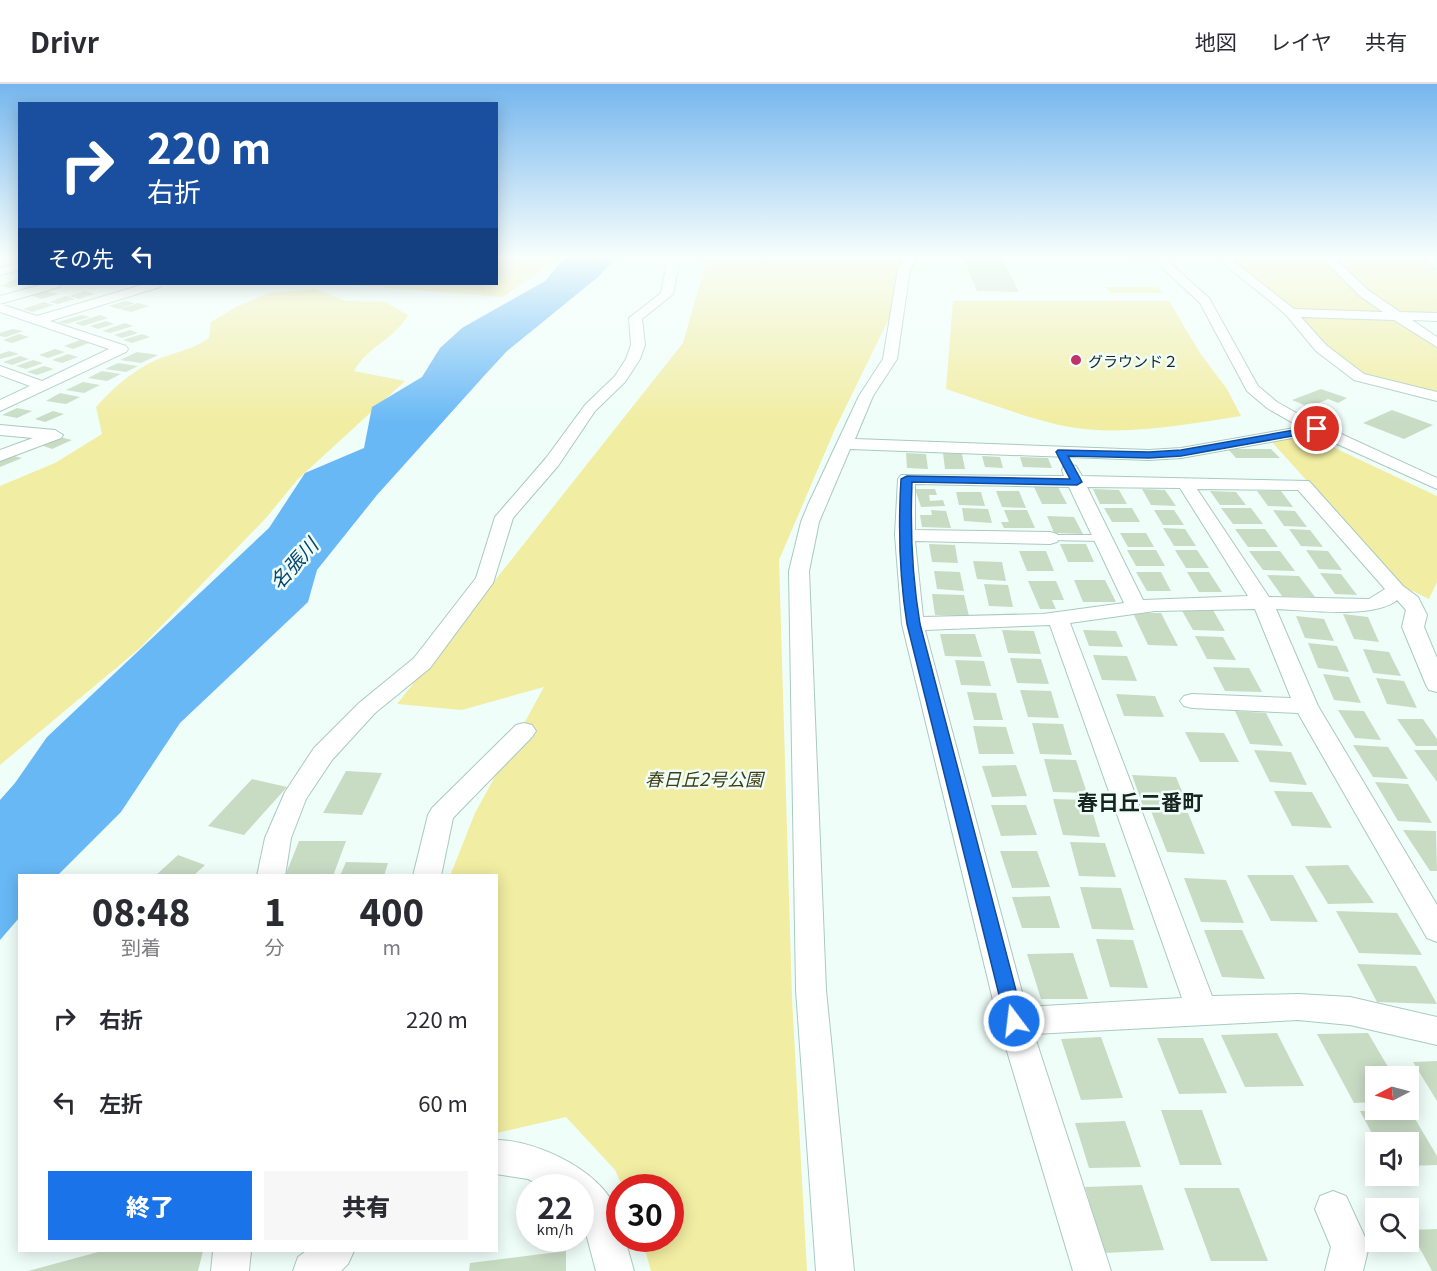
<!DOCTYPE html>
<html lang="ja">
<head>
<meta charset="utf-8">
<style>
  body { margin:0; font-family:Georgia,"Noto Sans JP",serif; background:#f7f7f7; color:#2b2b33; height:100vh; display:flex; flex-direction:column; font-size:22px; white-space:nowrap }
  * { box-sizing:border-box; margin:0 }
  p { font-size:20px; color:#7c7c81 }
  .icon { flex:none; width:33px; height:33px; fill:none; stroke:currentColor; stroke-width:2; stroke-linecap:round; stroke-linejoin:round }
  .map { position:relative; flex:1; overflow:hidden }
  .drawer { position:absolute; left:18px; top:790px; width:480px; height:378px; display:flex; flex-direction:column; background:#fff; border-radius:0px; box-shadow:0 3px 15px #0003 }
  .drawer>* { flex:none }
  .top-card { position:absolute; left:18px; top:18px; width:480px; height:183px; border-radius:0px; box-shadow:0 3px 15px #0003; background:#1a4fa0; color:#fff; overflow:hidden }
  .needle { width:39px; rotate:264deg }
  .buttons { position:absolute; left:1365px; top:982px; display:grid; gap:12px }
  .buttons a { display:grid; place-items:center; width:54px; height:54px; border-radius:0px; background:#fff; box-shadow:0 3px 15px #0003; font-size:30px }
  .speed { position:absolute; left:516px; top:1090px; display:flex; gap:12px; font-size:30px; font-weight:700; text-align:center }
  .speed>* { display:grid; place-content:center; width:78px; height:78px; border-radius:50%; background:#fff; box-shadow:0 3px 15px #0003; line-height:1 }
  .speed small { font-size:15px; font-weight:400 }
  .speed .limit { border:9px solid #d22; background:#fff; color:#111 }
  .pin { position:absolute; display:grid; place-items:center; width:51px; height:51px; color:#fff; margin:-26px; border:3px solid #fff; border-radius:50%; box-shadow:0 2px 6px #0007 }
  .me { position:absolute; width:66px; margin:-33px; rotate:345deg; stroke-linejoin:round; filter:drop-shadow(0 0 4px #0008) }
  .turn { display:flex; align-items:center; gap:21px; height:126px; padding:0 30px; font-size:27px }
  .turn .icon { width:78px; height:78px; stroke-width:2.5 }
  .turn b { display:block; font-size:42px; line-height:51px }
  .then { display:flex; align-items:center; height:57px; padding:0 30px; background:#0003; gap:12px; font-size:22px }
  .eta { display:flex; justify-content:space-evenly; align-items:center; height:102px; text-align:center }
  .eta b { font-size:36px; font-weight:800; line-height:42px }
  .cta { display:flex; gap:12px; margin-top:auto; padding:12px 30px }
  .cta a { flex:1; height:69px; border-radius:0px; background:#1a73e8; color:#fff; font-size:24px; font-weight:800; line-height:69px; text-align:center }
  .cta a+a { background:#f7f7f7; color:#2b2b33 }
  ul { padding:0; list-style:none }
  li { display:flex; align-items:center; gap:18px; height:84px; padding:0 30px }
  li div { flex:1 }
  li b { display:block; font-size:22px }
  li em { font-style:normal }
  header { display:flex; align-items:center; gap:36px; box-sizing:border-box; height:84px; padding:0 30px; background:#fff; border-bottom:2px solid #e1e1e2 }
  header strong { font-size:28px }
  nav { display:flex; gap:33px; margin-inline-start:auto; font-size:21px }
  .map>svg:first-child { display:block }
</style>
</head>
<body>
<header>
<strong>Drivr</strong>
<nav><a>地図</a><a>レイヤ</a><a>共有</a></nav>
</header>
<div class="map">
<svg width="1437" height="1187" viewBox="0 0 1437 1187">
  <rect width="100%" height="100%" fill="#f0fef9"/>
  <path fill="#f1eda2" d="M497,173H561L503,213L336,200H496Z
    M700,173H919L835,345L779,476L792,914L807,1187H651L642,1155H670V1104H623L615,1086L566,1033L497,1049L496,792H450L475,729L544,603L462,626L397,620L683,259L706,178H699Z
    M1226,173L1310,174L1325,178L1352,204L1379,226L1372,229L1294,225Z
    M1339,174C1368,174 1416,166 1437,188V231C1424,231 1411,231 1399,227C1377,220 1351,193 1335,177Z
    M1105,203H1157L1163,209H1111Z
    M315,205L346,217L385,218L408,231C395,255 368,262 354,287L405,297L297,396L266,434L140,564L0,681V402L55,379L102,350L96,323C114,303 132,287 156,276C175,268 192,266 209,254L211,238L236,223L269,209Z
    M953,217H1169L1200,269L1227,305L1241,332C1182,341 1118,354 1059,341C1021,332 983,317 946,305Z
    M1305,233L1394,236L1414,247L1437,265V310L1360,290L1328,264L1303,234Z
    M1305,350L1437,412V498L1429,515L1402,502L1271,357Z"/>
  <path fill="#68b8f6" d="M565,173H617L598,193L507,267L483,293L377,411L317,486L308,518L180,639L121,728L57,792H20L19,834L0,856V716L15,699L47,653L269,444L305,389L364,364L372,323L422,293L440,264L462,244L545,197Z"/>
  <path fill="#c8dcc4" d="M963,173H1002L1019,208L977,207Z
    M18,194L20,195L18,199L21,200L10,204L0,202Z
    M46,207L58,210L42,215L31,211Z
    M85,207L95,210L79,215L69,212Z
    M66,212L75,215L58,220L49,218Z
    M125,217L135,219L119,225L109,222Z
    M44,218L54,221L32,228L23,225Z
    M138,219L149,222L131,228L120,225Z
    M82,231L90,233L66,240L58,238Z
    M100,231L108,234L83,242L75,239Z
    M106,237L114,240L98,245L90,242Z
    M125,239L133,242L110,249L102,247Z
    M13,245L23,247L6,253L0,252V249Z
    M130,246L138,249L122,254L114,251Z
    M19,250L29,253L12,259L3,256Z
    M142,250L150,253L132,259L123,256Z
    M80,256L89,259L73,265L64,262Z
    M55,265L65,268L48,274L39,271Z
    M9,267L19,270L0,275V270Z
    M137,268L158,271L141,279L120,276Z
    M68,270L78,273L62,279L52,276Z
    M20,272L29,275L12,281L3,278Z
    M33,276L43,279L26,285L16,282Z
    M118,279L138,282L126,288L105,285Z
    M44,282L54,285L37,291L27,288Z
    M102,287L121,290L107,297L88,294Z
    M83,298L100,301L84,309L66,306Z
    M1321,305L1347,314L1338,319L1328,315L1315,321L1311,319L1304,321L1292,316Z
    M60,309L80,313L66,320L46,317Z
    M17,324L32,327L17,334L2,331Z
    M1392,326L1433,341L1404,355L1363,339Z
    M53,327L64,330L45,338L35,335Z
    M60,353L72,356L52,365L41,361Z
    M1228,365H1271L1280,374H1236Z
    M906,369L926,370L928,385L907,384Z
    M943,369L962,370L965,385H945Z
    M10,371L22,374L0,383V375Z
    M982,372L1000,373L1003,384L985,383Z
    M1020,373L1048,374L1052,384L1023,383Z
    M1034,403H1058L1067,420H1042Z
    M915,405H935L937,411H929L930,417L943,416L945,422L921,423Z
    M1093,405L1119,406L1127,420H1100Z
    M1142,405L1165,406L1176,422L1151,421Z
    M996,407H1019L1026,424L1002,423Z
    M1210,407L1236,408L1246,421H1220Z
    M1257,407H1281L1293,423L1268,422Z
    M956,408H981L985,422L959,421Z
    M962,424L988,425L992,439L964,437Z
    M1104,424H1132L1140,438H1112Z
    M1221,424H1251L1263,440H1233Z
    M931,426L946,427L951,444L922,443L920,431H932Z
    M1004,426H1027L1035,444H1004L1001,438H1009Z
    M1154,426H1174L1184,441H1163Z
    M1273,426L1295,427L1307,443L1284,442Z
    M1047,432L1074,433L1083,450L1054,449Z
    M1163,444L1185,445L1196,462H1174Z
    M1235,445H1265L1278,463H1248Z
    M1289,445L1310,446L1323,463L1301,462Z
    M1120,449H1146L1154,463H1128Z
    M929,460L955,461L958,479L932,478Z
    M1060,460H1086L1094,478H1068Z
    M1127,466H1156L1165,482H1136Z
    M1175,466H1197L1209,484H1186Z
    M1306,466L1328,467L1342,486L1319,485Z
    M1019,467H1046L1054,487H1027Z
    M1249,467H1280L1295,487L1263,486Z
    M973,477L1002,478L1006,497L977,495Z
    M934,487L960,488L964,507L937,505Z
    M1136,488H1161L1171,507H1147Z
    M1187,488H1209L1222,508H1199Z
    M1320,489L1341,490L1357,511L1335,510Z
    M1267,491L1299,492L1315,513L1282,512Z
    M1074,496H1105L1116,518H1083Z
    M1028,497H1056L1064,516H1052L1056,525H1040Z
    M984,500L1008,501L1013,523L989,522Z
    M932,510L964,511L969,532L935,531Z
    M1181,525L1213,526L1225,547L1193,546Z
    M1133,529H1161L1178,562L1148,561Z
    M1343,530L1368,533L1379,558L1354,555Z
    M1296,532L1324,535L1334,557L1305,554Z
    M1002,546L1034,547L1041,570L1008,569Z
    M1083,546L1116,547L1123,563L1089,562Z
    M940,550H975L982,573L945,572Z
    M1195,552L1223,553L1236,576L1207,575Z
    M1308,559L1337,562L1349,588L1318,584Z
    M1363,565L1389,568L1401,592L1373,589Z
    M1093,571L1127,572L1137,597L1102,596Z
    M1010,574L1041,575L1049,600L1017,599Z
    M955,576L984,577L991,602L961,601Z
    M1213,583L1249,584L1262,608L1225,607Z
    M1323,590L1349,593L1361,619L1334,616Z
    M1376,594L1404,597L1417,624L1387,620Z
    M1020,606L1051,607L1059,634L1028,633Z
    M967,608L996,609L1003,636H974Z
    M1116,610L1155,612L1164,633L1124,632Z
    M1338,626L1364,627L1381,656L1355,654Z
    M1235,627L1266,629L1283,662L1250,660Z
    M1397,635H1423L1437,655V662H1416Z
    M1032,639L1063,640L1072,671L1040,670Z
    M973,642L1006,643L1014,670H979Z
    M1185,648L1224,649L1239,678H1200Z
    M1353,661L1388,663L1408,695L1373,693Z
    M1254,666L1291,668L1307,701L1270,698Z
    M1414,666H1437V698Z
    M1044,675L1076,676L1087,709L1053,708Z
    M1016,681L1027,712L992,713L982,682Z
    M346,687L382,689L362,731L323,729Z
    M1132,691L1176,693L1189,724L1143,722Z
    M252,695L287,703L244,751L208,742Z
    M1375,698L1408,700L1432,739L1398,737Z
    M1274,707L1312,708L1332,744L1292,742Z
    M1053,715L1089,716L1100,753L1063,751Z
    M991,721H1026L1037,751L1001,752Z
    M1151,727L1188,729L1205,770L1167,768Z
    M1403,746L1436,747L1437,787H1430Z
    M299,757H346L333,792H285Z
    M1070,758L1105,759L1116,793L1079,792Z
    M1000,767H1037L1050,803L1012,804Z
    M178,771L205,781L193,792H155Z
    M346,778L388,779L384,792H340Z
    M1348,781L1374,819L1328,820L1305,782Z
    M1247,791H1293L1318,838L1271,837Z
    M1184,794L1226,796L1244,839L1201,838Z
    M1080,803L1121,804L1134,846L1092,845Z
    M1050,812L1060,844H1022L1012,813Z
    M1336,827L1397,829L1422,871L1359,869Z
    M1204,846H1242L1265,895L1222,893Z
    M1096,855L1133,856L1148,904L1110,903Z
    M1073,869L1088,915H1041L1027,870Z
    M1357,880L1416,882L1437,920L1377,918Z
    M1277,949L1304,1002L1245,1003L1221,951Z
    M1368,949L1394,993H1376V1018L1354,1019L1317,950Z
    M1101,953L1123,1014L1081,1016L1061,955Z
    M1157,954H1203L1227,1009L1179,1010Z
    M1437,977V1017L1413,978Z
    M1408,1023L1437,1072V1081L1408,1082V1059H1377L1360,1027L1408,1026Z
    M1161,1026H1202L1222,1081H1180Z
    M1125,1037L1141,1083L1089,1084L1075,1039Z
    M1142,1101L1164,1166L1105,1169L1085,1103Z
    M1184,1104H1239L1268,1177H1211Z
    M1437,1145V1187H1432L1410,1146Z
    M102,1167H203L198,1187H28Z
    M566,1167V1187H469L470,1179Z"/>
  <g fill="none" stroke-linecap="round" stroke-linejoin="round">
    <defs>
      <path id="service" d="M1129,173H1159L1160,174L1157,176H1131Z
        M1050,451H1103L1107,454L1103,457L1047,456V452Z"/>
      <path id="minor" d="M668,173H680L673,210L642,235L645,261L640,275L625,298L595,327L558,382L513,434L493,499L430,584L375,629L332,676L306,715L291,754L285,792H257L265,754L285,708L314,664L359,619L414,574L476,494L495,433L546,374L585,321L615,292L626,275L631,261L629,234L661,209Z
        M905,173H916L910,185L897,275L873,312L855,355L1149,366L1181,364L1300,343L1267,324L1247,307L1200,219L1151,173H1163L1209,214L1258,302L1277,318L1300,331L1437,394V405L1315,350L1181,374L1149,376L850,365L819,438L809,487L826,906L854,1187H816L796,906L789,487L801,438L808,421L859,312L883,275L898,185Z
        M1215,173H1228L1294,225L1383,228L1360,212L1321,173H1333L1368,206L1400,228L1437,229V237L1412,236L1437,253V263L1394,236L1301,233L1326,261L1364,290L1437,308V317L1354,296L1316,267L1287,232L1270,217Z
        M1419,173H1432L1437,177V185Z
        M20,179V186L0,191V184Z
        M44,200H61L59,203L0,220V212Z
        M145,200H162L160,203L50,237L126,262L128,265L126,268L0,327V316L30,302L0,291V282L42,297L109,265L0,228V220L37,232Z
        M0,341L55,346L63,351L61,354L0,377V366L33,354L0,351Z
        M1070,381L1076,382L1082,392L1309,397L1403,502L1418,513L1427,531L1424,543L1437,574V608L1429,606L1426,601L1402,543L1406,526L1397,516C1375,535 1306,526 1276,525L1318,622L1437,821V858L1427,854L1298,629L1192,624L1184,622L1180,617L1184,612L1192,610L1291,614L1255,525L1155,527L1070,539L1212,912L1298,910L1350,913L1437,933V961L1350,941L1298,936L1034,950L1111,1187H1073L998,937L902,540L895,451L898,395L901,391L1064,392L1062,386L1064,382ZM915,400L1069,403L1124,519L1043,530L923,533L915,457L1050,460L1057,458L1059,454L1057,450L1050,448L915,446ZM1087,403L1180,404L1248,512L1143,516ZM1197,405L1298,406L1385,505L1369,515L1269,513ZM1050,541L1182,914L1026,923L925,546Z
        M524,639L532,641L536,647L532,653L453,734L441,792H413L428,731L432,724L516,641Z
        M496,1056C538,1056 612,1091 619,1136C620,1142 620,1149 620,1155H625L634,1187H596L584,1142L580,1138V1104H545L528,1095L496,1090Z
        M1333,1107L1346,1112L1369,1162L1363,1187H1325L1331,1163L1315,1125L1320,1112Z
        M213,1167H251L249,1187H211Z
        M306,1167H354L348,1180L341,1187H293L298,1173Z"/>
    </defs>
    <use href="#service" stroke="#a8cabf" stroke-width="2"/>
    <use href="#minor" stroke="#a8cabf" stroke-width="2"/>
    <use href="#service" fill="#fff" fill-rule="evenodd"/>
    <use href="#minor" fill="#fff" fill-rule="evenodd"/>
  </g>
  <linearGradient id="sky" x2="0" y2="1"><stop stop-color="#75b6ee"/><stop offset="0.51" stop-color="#f8fffc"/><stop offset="1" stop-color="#f8fffc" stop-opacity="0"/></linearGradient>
  <rect width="1437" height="339" fill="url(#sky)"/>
  <path fill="#1a73e8" stroke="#114b97" stroke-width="1.5" d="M1317,342L1322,345L1320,347L1181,372L1149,374L1068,372L1082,398L1077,401L912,398C910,447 912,492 920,540L1024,937L1021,943L1014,945L1007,943L907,540C899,490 898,446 901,395L907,392L1070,395L1056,368L1058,366L1149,368L1181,366Z"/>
  <circle fill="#c03469" stroke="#f0fef9" stroke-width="2" cx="1076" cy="276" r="6"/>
  <g text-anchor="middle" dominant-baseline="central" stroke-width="5" stroke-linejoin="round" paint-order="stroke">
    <g font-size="15" fill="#172420" stroke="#f0fef9" text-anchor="start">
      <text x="1088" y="276">グラウンド２</text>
    </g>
    <g font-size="18" font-style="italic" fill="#3f3d14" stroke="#f0fef9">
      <text x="704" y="694">春日丘2号公園</text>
    </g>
    <g font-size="20" font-style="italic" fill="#07476f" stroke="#f0fef9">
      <text transform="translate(293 479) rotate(-48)">名張川</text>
    </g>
    <g font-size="21" font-weight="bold" fill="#172420" stroke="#f0fef9">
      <text x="1140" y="717">春日丘二番町</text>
    </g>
  </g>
</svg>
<div class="buttons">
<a><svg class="needle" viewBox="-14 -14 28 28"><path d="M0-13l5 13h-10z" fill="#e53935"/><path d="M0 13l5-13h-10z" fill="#7c7c81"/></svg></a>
<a><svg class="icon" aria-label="sound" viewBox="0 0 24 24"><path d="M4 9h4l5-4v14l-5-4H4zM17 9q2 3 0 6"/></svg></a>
<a><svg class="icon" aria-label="search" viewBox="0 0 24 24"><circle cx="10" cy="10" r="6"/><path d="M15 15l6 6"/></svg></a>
</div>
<div class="speed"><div>22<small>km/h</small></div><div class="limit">30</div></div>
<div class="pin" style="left:1317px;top:345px;background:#d93025"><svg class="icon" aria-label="arrive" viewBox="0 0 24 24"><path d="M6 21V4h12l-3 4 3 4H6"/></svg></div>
<svg class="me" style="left:1014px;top:937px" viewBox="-20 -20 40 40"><circle r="17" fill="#1a73e8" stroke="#fff" stroke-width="3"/><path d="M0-11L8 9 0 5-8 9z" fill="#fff"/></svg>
<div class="top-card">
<div class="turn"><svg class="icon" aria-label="right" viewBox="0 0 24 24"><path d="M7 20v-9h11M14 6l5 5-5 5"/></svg><div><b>220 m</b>右折</div></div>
<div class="then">その先<svg class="icon" aria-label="left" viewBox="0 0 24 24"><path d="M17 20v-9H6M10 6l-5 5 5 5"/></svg></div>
</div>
<section class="drawer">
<div class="eta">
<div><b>08:48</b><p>到着</p></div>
<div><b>1</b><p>分</p></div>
<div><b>400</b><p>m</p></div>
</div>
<ul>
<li><svg class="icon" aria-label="right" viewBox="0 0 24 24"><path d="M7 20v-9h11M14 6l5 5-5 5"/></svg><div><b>右折</b></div><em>220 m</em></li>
<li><svg class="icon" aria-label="left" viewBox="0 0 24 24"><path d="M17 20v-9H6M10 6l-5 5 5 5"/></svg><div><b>左折</b></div><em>60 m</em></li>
</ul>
<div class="cta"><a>終了</a><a>共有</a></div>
</section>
</div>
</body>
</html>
